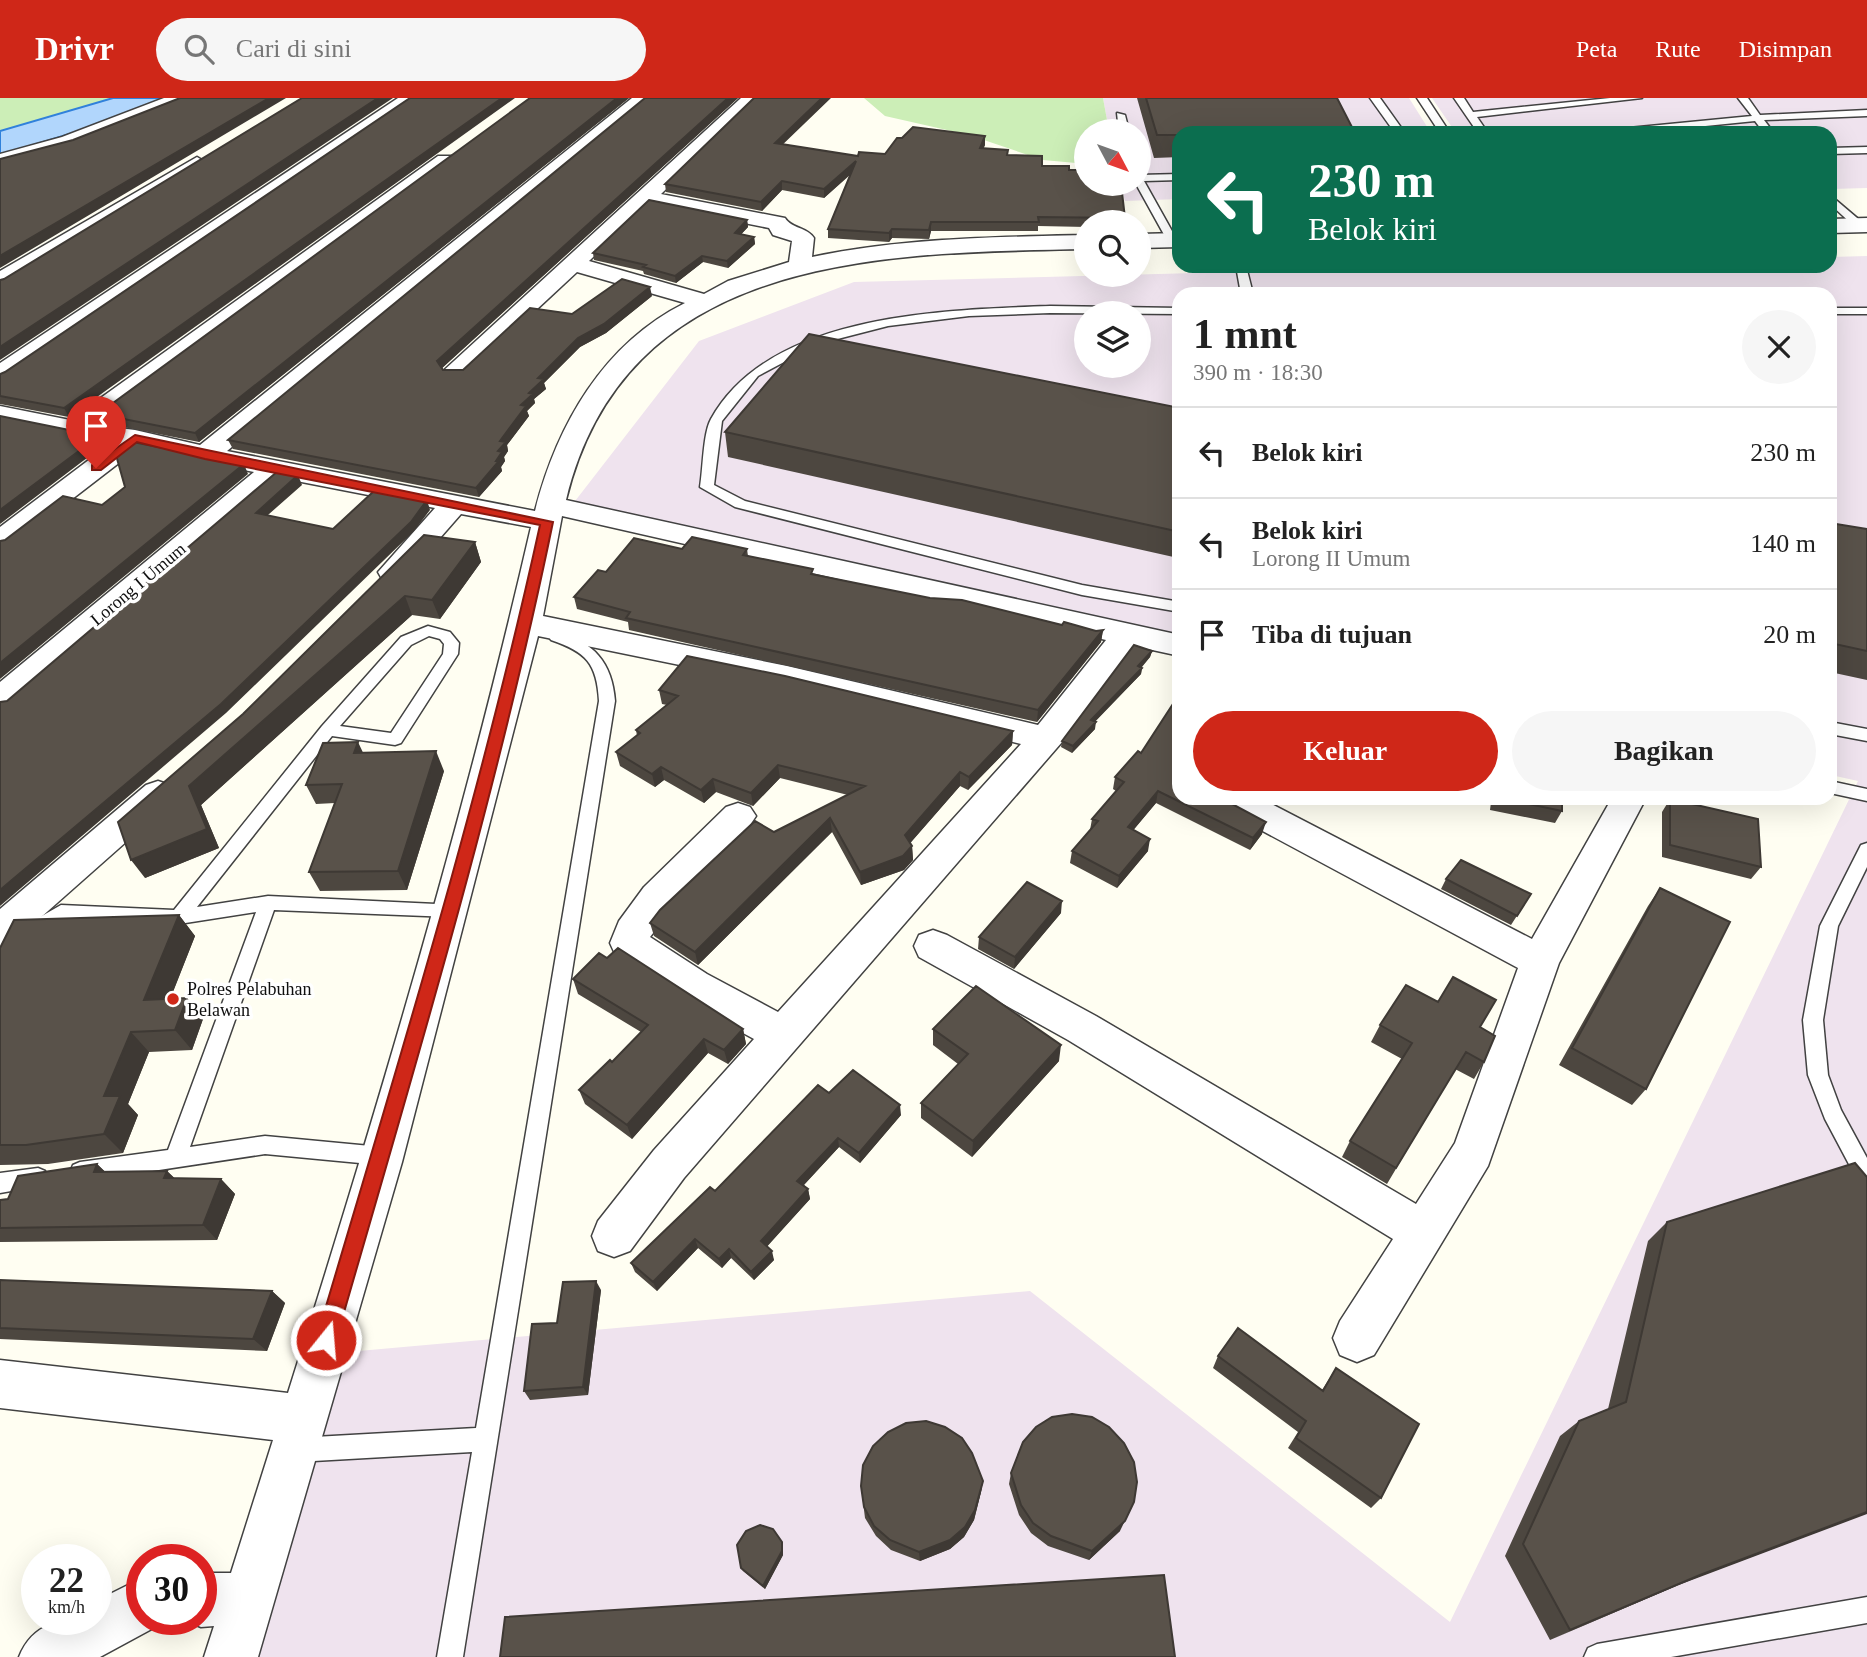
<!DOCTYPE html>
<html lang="id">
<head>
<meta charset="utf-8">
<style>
  body { margin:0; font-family:Georgia,serif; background:#f6f6f6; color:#222; height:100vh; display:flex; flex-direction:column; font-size:26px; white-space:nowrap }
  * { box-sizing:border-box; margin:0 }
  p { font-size:23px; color:#767676 }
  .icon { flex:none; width:38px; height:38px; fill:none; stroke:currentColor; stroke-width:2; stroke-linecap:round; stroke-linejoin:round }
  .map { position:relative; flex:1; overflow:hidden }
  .details { position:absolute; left:1172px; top:189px; width:665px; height:518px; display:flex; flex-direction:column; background:#fff; border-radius:21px; box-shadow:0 7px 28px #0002 }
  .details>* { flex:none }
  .banner { position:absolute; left:1172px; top:28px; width:665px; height:147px; border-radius:21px; box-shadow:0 7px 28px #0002; background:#0b6e4f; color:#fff; overflow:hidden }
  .needle { width:46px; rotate:131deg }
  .tools { position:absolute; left:1074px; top:21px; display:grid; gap:14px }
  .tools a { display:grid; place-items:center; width:77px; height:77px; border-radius:50%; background:#fff; box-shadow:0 7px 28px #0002; font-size:35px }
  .speed { position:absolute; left:21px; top:1446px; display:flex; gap:14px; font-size:35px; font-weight:700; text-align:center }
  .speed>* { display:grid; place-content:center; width:91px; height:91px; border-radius:50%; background:#fff; box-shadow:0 7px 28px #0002; line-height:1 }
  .speed small { font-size:18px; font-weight:400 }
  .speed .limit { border:10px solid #d22; background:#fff; color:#111 }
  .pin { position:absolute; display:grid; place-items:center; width:60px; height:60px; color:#fff; margin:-72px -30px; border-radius:50% 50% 50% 0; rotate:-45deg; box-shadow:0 0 7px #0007 }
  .pin .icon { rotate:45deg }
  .me { position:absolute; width:77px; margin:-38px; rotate:17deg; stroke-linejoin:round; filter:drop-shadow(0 0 5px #0008) }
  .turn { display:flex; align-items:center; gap:24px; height:147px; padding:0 21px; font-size:32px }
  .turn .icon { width:91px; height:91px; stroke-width:2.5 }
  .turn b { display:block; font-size:49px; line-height:60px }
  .round { display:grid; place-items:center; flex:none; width:74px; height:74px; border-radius:37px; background:#f6f6f6 }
  .overview { display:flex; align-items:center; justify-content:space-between; height:119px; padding:0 21px }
  h1 { font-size:42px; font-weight:800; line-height:52px }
  .action { display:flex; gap:14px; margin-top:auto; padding:14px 21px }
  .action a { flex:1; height:80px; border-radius:42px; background:#cf2718; color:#fff; font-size:28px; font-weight:800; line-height:80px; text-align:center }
  .action a+a { background:#f6f6f6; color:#222 }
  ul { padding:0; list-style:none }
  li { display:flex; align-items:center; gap:21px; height:91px; padding:0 21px; border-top:2px solid #e0e0e0 }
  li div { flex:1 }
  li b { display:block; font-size:26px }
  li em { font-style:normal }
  header { display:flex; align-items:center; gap:42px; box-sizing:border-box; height:98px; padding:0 35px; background:#cf2718; color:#fff }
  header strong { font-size:33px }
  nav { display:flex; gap:38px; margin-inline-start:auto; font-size:24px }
  .search { width:490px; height:63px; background:#f6f6f6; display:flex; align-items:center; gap:18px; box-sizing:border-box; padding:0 24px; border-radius:38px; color:#767676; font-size:26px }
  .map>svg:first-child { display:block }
</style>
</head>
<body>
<header>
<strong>Drivr</strong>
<div class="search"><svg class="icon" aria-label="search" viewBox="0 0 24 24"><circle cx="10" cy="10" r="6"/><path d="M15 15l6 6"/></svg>Cari di sini</div>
<nav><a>Peta</a><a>Rute</a><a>Disimpan</a></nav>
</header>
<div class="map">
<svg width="1867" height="1559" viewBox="0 0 1867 1559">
  <rect width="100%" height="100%" fill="#fffef2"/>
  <path fill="#efe3ee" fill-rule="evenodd" d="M1103,0H1409L1431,35H1180L1179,101L1125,103L1120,86H1139V33H1109Z
    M1432,0H1867V90L1831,91L1830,35H1456Z
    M1867,158V1559H244L325,1256L1030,1193L1450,1524L1858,683L1831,677L1830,196H1180L1179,537L572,407L699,243L854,184L1460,168H1830L1831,159ZM1087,215H1139V268H1087Z"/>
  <path fill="#cceeb7" d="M0,0H113L0,33Z
    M864,0H1103L1109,33H1087V66L1043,62L969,37L885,18Z"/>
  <path fill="#b1d6fc" stroke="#3081db" stroke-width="2" d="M113,0H171L96,28L0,57V33Z"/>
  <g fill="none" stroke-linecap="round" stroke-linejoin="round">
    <defs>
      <path id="lane" d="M1370,0H1380L1405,35H1395Z
        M1417,0H1427L1450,35H1440Z
        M1454,0H1464L1473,14L1610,0H1642L1477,19L1488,35H1478Z
        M1738,0H1748L1760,17L1867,12V18L1764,22L1774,35H1764L1755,23L1636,35H1603L1608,32L1752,18Z
        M1117,15L1125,17L1129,33H1119Z
        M1867,49V55L1830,56V50Z
        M1180,76V82L1144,83L1177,142L1172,145L1167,142L1136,86H1139V77Z
        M1830,97L1863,125V129H1855L1830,106Z
        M1236,168H1246L1253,196H1241Z
        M1050,208L1180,210V216L1050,215L969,218L888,228L818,246L758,278L722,323L714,387L745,403L1082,487L1180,504V514L1082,497L735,409L700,389C703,372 703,335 711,321C770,215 943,212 1050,208Z
        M1830,210H1867V216H1830Z
        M428,528L450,534L459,545L458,556L401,645L395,647L332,638L197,809L268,798L457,807L460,812L457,817L451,819L274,812L190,1049L265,1038L381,1049L388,1051L391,1058L388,1065L381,1067L265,1056L80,1084L73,1081L70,1074L73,1067L80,1064L168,1052L256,814L179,826L64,821L0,858V842L61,807L174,812L322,628L401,539ZM429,538L440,541L444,546L443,556L391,635L340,628L411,547Z
        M556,534C594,544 612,564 615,603L463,1559H437L472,1354L296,1364L288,1360L284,1352L288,1344L296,1340L476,1330L599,603C597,565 586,554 551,542L549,539Z
        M1830,624L1867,631V643L1830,636Z
        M1830,683L1867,691V703L1830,695Z
        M1867,745V769L1838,828L1823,922L1828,977L1841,1012L1867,1060V1090L1860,1087L1825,1021L1808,977L1803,922L1820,828L1861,747Z
        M38,1070L45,1073L48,1080L45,1087L0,1095V1075Z
        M1867,1499V1525L1671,1559H1584L1588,1550L1597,1546Z"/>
      <path id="street" d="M164,0H189L187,4L76,48L0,68V56L62,39Z
        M398,0H420L9,281L0,284V265Z
        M632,0H653L227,353L535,413C557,327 603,246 685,205L577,174L464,279H446L442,274L741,0H761L661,96L785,120C792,131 807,129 814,140L812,159C903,140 995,139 1087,137V151C881,155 626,155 566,402L1180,537V558L1134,548L1082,621L684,1080L630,1153L614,1159L598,1153L592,1138L598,1123L654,1052L754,941L679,900L615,856L610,845L619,823L644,789L726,709L738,705L750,709L756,718L750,727L688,790L650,839L707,876L778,914L1021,646L787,589L538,538L402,1064L258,1559H204L214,1528L201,1529L182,1521H201V1475H231L273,1342L0,1310V1262L288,1295C378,1009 464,721 531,429L461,416L404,481L393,483L382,481L378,474L435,410L281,380L12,610L0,613V584L254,374L137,351L10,449L0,452V429L110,346L0,324V308L70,322L438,58H452L455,62L452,66L96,327L135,332L200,347ZM649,106L769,130L773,137L792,143L789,164L728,183L704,196L589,163ZM562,418L1106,542L1038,627L787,568L543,518Z
        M197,59L207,65L204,69L0,190V173Z
        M1867,120V134L1830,135V121Z
        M1180,135V149L1139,150V136Z
        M158,683L170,687L175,696L170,705L13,844L0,848V811L146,687Z
        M1213,700H1260L1532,841L1612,700H1646L1559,865L1488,1068L1374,1257L1357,1264L1340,1257L1333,1240L1340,1223L1393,1141L1068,942L919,859L914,848L919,837L933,832L947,837L1096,918L1416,1106L1455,1045L1518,870L1218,709Z
        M142,1480V1521H163L161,1526L100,1559H19C33,1524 61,1521 96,1521V1503Z"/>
    </defs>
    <use href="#lane" stroke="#424242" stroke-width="3"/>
    <use href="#street" stroke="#424242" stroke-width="3"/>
    <use href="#lane" fill="#fff" fill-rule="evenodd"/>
    <use href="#street" fill="#fff" fill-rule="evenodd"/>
  </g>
  <path fill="#4d4740" d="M410,0L69,319L0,306V276L5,274Z
    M530,0H629L199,344L103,325L98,316Z
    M645,0H738L442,270L443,272H463L572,216L652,198L606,235L580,249L544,285L546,291L534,301L535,305L527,313L529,318L507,347L508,353L504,359L505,363L501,369L502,373L479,399L233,351L228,342Z
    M1137,0H1337L1180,35V59L1154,60Z
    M783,46L858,58L985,47L983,50L1042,68L1069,72L1125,120V124H1087V129L1038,128V133H931L929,141L892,140L889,144L828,140V131L850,77L824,100L782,92L762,113L666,94L665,86Z
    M747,122L748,129L741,136L754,139L755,146L728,170L703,164L676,185L644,176L643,173L594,162L593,155Z
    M1180,310V458L1178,460L728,359L725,334Z
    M1830,425L1867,431V582L1830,574Z
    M475,444L481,464L440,521L412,517L201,707L219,750L145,780L243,616Z
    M682,451H747L748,458L814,477L1062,527L1096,533L1103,532L1101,544L1037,624L629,532L628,524L577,511L574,499L606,474Z
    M1152,553L1150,559L1142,569L1141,576L1095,623V631L1072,655L1061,649L1062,643Z
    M659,592L1013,633L1012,647L968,692L960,688L910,745L912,748L913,762L904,772L861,787L832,734L698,867L654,838L650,825L774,734L848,697L780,680L753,708L716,694L704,705L664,682L655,689L620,668L616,654L637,638L636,632L667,607L662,606Z
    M363,655L444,673L407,792L320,793L309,774L335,705L316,706L306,687Z
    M1115,679L1180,700L1262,736L1250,752L1156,705L1133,732L1148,753L1117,790L1070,765L1072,753L1090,732L1092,721L1116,693L1113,691Z
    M1470,700H1562V713L1555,725L1490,712L1491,704Z
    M1670,701L1761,769L1751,781L1662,759V714Z
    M1446,781L1531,796L1511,827L1441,791Z
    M1660,790L1646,991L1632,1007L1559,967L1648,808Z
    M1061,815L1014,871L978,851L979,839Z
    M179,817L195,838L170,901L187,900L203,921L192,952L149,954L128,1006L138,1017L123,1055L48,1066L0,1067V850Z
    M607,860L743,931L746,946L728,966L708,955L632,1041L585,1006L579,992L612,964L641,934L578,896L573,881Z
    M1380,927L1480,929L1484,964L1474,981L1455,971L1387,1086L1342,1059L1350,1043L1402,961L1371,944Z
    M933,931L1059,963L972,1059L921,1020V1005L958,966L933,947Z
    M829,995L901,1017L860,1065L839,1049L804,1087L808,1091L810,1101L767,1148L774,1162L754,1182L731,1160L722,1170L698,1150L657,1193L635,1174L631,1165Z
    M97,1066L105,1074L167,1073L174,1080L221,1081L235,1096L217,1142L0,1144V1102L8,1101Z
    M1667,1124L1676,1488L1550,1542L1505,1458L1560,1338L1579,1323L1608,1311L1648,1143Z
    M0,1182L272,1193L285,1205L267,1253L0,1241Z
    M601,1192L588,1297L530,1302L524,1293L557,1225Z
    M1218,1258L1322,1292L1336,1270L1381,1400L1371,1410L1288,1350L1298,1334L1213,1270Z
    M1011,1375L1120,1433L1089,1462L1048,1448L1031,1435L1019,1417L1009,1386Z
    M983,1383L981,1394L974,1422L964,1439L950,1451L920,1463L891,1452L876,1438L865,1420L861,1388Z
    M783,1448V1457L765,1491L743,1473L741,1470Z"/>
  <path fill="#3e3934" d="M269,0H286L0,170V158Z
    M378,0H393L0,262V249Z
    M502,0H515L69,319L64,310Z
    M617,0H629L199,344L195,335Z
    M728,0H738L440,272L437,263Z
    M822,0H831L776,53L775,45Z
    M985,38V47L980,59V50Z
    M856,63V71L824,100V91Z
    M782,83V92L762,113L761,104Z
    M747,122L748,129L736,142L735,135Z
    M931,124V133L929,141V132Z
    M892,131V140L889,144V135Z
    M754,139L755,146L728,170L727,163Z
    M702,158L703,164L676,185L675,178Z
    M650,189L652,198L606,235L580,249L544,285L546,291L534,301L535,305L527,313L529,318L507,347L508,353L504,359L505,363L501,369L502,373L479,399L476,390L496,363L500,343L538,280L578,240Z
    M99,338L104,347L0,426V412Z
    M244,366L248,376L0,581V565Z
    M298,377L302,387L260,424L256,415Z
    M427,402L430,412L414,433L226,615L0,808V792Z
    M475,444L481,464L440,521L432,502Z
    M405,498L412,517L201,707L219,750L145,780L131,762L189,688Z
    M1103,532L1101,544L1037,624L1038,612Z
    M1152,553L1150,559L1137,574L1138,568Z
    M1142,570L1141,576L1091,628V622Z
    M1096,624L1095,631L1072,655L1073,648Z
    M1013,633L1012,647L968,692L969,679Z
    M358,644L367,663L354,655Z
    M436,653L444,673L407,792L398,773Z
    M778,667L780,680L753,708L751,695Z
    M661,669L664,682L655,689L652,676Z
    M960,674V688L906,750L905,737Z
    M713,681L716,694L704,705L701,692Z
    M1158,693L1156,705L1126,741L1128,729Z
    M830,720L832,734L698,867L695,854Z
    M1266,724L1262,736L1250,752L1253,740Z
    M1150,741L1148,753L1117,790L1119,778Z
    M912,748L913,762L904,772L861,787L860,774Z
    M1062,803L1061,815L1014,871L1015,859Z
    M179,817L195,838L162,922L144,902Z
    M187,900L203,921L192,952L175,932Z
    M743,931L746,946L728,966L724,952Z
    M131,934L149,954L128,1006L138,1017L123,1055L104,1036V998Z
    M704,941L708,955L632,1041L627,1027Z
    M1061,947L1059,963L972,1059L973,1043Z
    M900,1007L901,1017L860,1065L859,1055Z
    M838,1040L839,1049L799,1092L797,1083Z
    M97,1066L113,1081L94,1074Z
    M167,1073L182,1087L164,1080Z
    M221,1081L235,1096L217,1142L203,1127Z
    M808,1091L810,1101L764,1152L761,1143Z
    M695,1141L698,1150L657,1193L653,1184Z
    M729,1151L731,1160L722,1170L719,1161Z
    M772,1153L774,1162L754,1182L751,1174Z
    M596,1183L601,1192L588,1297L583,1289Z
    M272,1193L285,1205L267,1253L253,1241Z
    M983,1383L981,1394L974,1422L964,1439L950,1451L920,1463L919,1454Z
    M1134,1404L1120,1433L1089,1462L1092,1453Z
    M1867,1414V1416L1676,1488L1550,1542L1700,1477Z
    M782,1444L783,1448V1457L765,1491L763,1488Z"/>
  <path fill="#59524a" stroke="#3e3934" stroke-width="2" d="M180,0H269L0,158V61L73,42Z
    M302,0H378L0,249V182L4,181Z
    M410,0H502L64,310L0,298V276L5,274Z
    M530,0H617L195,335L98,316Z
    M645,0H728L437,263L443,272H463L530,210L572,216L622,181L650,189L604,226L578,240L538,280L544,281L529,295L533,296L521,307L526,308L500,343L506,344L498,353L502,354L496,363H499L476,390L228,342Z
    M754,0H822L775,45L858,58L859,54L885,56L897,40H902L913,29L985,38L980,50L1008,52L1007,57L1042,58V68H1069V72H1087V86H1121L1125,120L1038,119L1039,124H931L929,132L892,131L889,135L828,131L856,63L824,91L782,83L761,104L665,86Z
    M1146,0H1337L1355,35H1180V37H1157Z
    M649,102L747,122L735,135L754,139L727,163L702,158L675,178L643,169L646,167L593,155Z
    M809,236L1180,310V434L725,334Z
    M0,318L99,338L0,412Z
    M133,344L244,366L0,565V443L5,442L63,398L102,407L125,389L116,357Z
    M278,373L298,377L256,415L333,431L375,392L427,402L411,424L221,606L0,792V604L7,603Z
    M1830,425L1867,431V553L1830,545Z
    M424,437L475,444L432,502L405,498L189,688L207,731L131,762L118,724L243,616Z
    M692,439L747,451L743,457L813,471L811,476L930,500L962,502L1062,527L1064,524L1096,533L1103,532L1038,612L626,520L630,514L574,499L598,472L606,474L634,440L682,451Z
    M1134,547L1152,553L1138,568L1142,570L1091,622L1096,624L1073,648L1062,643Z
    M687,558L785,578L1013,633L969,679L960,674L905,737L912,748L903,758L860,774L830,720L695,854L650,825L660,812L755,723L774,734L865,688L778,667L751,695L713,681L701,692L661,669L652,676L616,654L640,635L636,632L678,598L659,592Z
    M1180,595V667L1176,672L1180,674V700H1221L1266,724L1253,740L1158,693L1128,729L1150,741L1119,778L1072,753L1098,723L1092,721L1124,684L1115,679L1138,653L1141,655Z
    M358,644L354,655L436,653L398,773L309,774L342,686L306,687L323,645Z
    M1501,700H1562V713Z
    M1670,701L1758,721L1761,769L1670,747Z
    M1461,762L1531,796L1517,818L1446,781Z
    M1027,784L1062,803L1015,859L979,839Z
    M1660,790L1730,824L1646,991L1572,950Z
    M179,817L144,902L187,900L175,932L131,934L104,998H120L104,1036L26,1047H0V850L14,822Z
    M618,850L743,931L724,952L704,941L627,1027L579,992L610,962L612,964L648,927L573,881L599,855L607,860Z
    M1453,879L1496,902L1480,929L1495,938L1484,964L1466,954L1396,1070L1350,1043L1412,945L1380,927L1406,887L1438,904Z
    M976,888L1061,947L973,1043L921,1005L968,956L933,931Z
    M853,972L900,1007L859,1055L838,1040L797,1083L808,1091L761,1143L772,1153L751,1174L729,1151L719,1161L695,1141L653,1184L631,1165L710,1089L715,1093L818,987L829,995Z
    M1855,1065L1867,1079V1414L1700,1477L1570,1532L1523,1446L1579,1323L1626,1304L1667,1124Z
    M97,1066L94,1074L167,1073L164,1080L221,1081L203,1127L0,1130V1102L8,1101L18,1078Z
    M0,1182L272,1193L253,1241L0,1230Z
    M596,1183L583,1289L524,1293L532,1226L557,1225L563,1184Z
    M1238,1230L1323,1293L1336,1270L1419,1326L1381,1400L1296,1340L1306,1323L1218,1258Z
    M1072,1316L1092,1319L1109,1329L1124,1345L1134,1364L1137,1384L1134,1404L1125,1423L1092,1453L1051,1438L1033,1425L1021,1407L1011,1375L1023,1344L1036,1329L1052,1319Z
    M926,1323L945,1329L962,1340L972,1355L983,1383L975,1412L965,1429L950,1442L919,1454L890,1442L874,1428L864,1409L861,1388L863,1367L873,1348L888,1334L906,1325Z
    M760,1427L773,1431L782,1444V1453L763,1488L741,1470L737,1447L746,1433Z
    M1164,1477L1175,1559H500L505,1519Z"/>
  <path fill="#cf2718" stroke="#871910" stroke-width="2" d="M135,337L553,424C496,701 414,971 336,1242L333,1249L326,1252L319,1249L316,1242C396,972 480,702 540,427L205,361L137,344L101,372H92V367Z"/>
  <circle fill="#cf2718" stroke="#fff" stroke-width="2.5" cx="173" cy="901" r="7"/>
  <g text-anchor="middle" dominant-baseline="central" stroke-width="7" stroke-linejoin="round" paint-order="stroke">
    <g font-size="18" fill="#0f0f0f" stroke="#fff">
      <text transform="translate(138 486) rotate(-40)">Lorong I Umum</text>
    </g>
    <g font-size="18" fill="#0f0f0f" stroke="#fff" text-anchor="start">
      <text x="187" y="891">Polres Pelabuhan<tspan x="187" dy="21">Belawan</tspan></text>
    </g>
  </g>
</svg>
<div class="tools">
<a><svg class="needle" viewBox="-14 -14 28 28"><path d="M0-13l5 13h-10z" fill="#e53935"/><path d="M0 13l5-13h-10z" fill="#767676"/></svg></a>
<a><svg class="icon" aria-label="search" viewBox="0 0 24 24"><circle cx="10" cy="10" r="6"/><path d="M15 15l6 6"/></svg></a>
<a><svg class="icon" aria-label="layers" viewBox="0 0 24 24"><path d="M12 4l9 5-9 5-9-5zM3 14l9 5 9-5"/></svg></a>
</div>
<div class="speed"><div>22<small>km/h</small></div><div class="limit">30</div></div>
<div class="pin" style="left:96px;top:370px;background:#d93025"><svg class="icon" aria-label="arrive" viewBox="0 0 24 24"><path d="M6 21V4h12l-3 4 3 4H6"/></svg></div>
<svg class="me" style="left:326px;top:1242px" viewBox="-20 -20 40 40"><circle r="17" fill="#cf2718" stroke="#fff" stroke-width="3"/><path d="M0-11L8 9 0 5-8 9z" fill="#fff"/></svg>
<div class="banner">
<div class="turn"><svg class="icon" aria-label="left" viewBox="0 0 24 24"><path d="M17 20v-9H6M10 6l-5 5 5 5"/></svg><div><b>230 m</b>Belok kiri</div></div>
</div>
<section class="details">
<div class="overview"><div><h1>1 mnt</h1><p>390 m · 18:30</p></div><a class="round"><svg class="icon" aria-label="close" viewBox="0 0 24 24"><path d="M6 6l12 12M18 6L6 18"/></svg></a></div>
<ul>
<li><svg class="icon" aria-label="left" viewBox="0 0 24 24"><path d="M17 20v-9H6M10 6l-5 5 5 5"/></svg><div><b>Belok kiri</b></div><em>230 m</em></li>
<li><svg class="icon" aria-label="left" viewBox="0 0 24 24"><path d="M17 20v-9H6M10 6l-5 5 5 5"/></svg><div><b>Belok kiri</b><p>Lorong II Umum</p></div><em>140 m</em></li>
<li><svg class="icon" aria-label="arrive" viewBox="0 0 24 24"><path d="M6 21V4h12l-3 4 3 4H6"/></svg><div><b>Tiba di tujuan</b></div><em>20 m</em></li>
</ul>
<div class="action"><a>Keluar</a><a>Bagikan</a></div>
</section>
</div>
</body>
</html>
